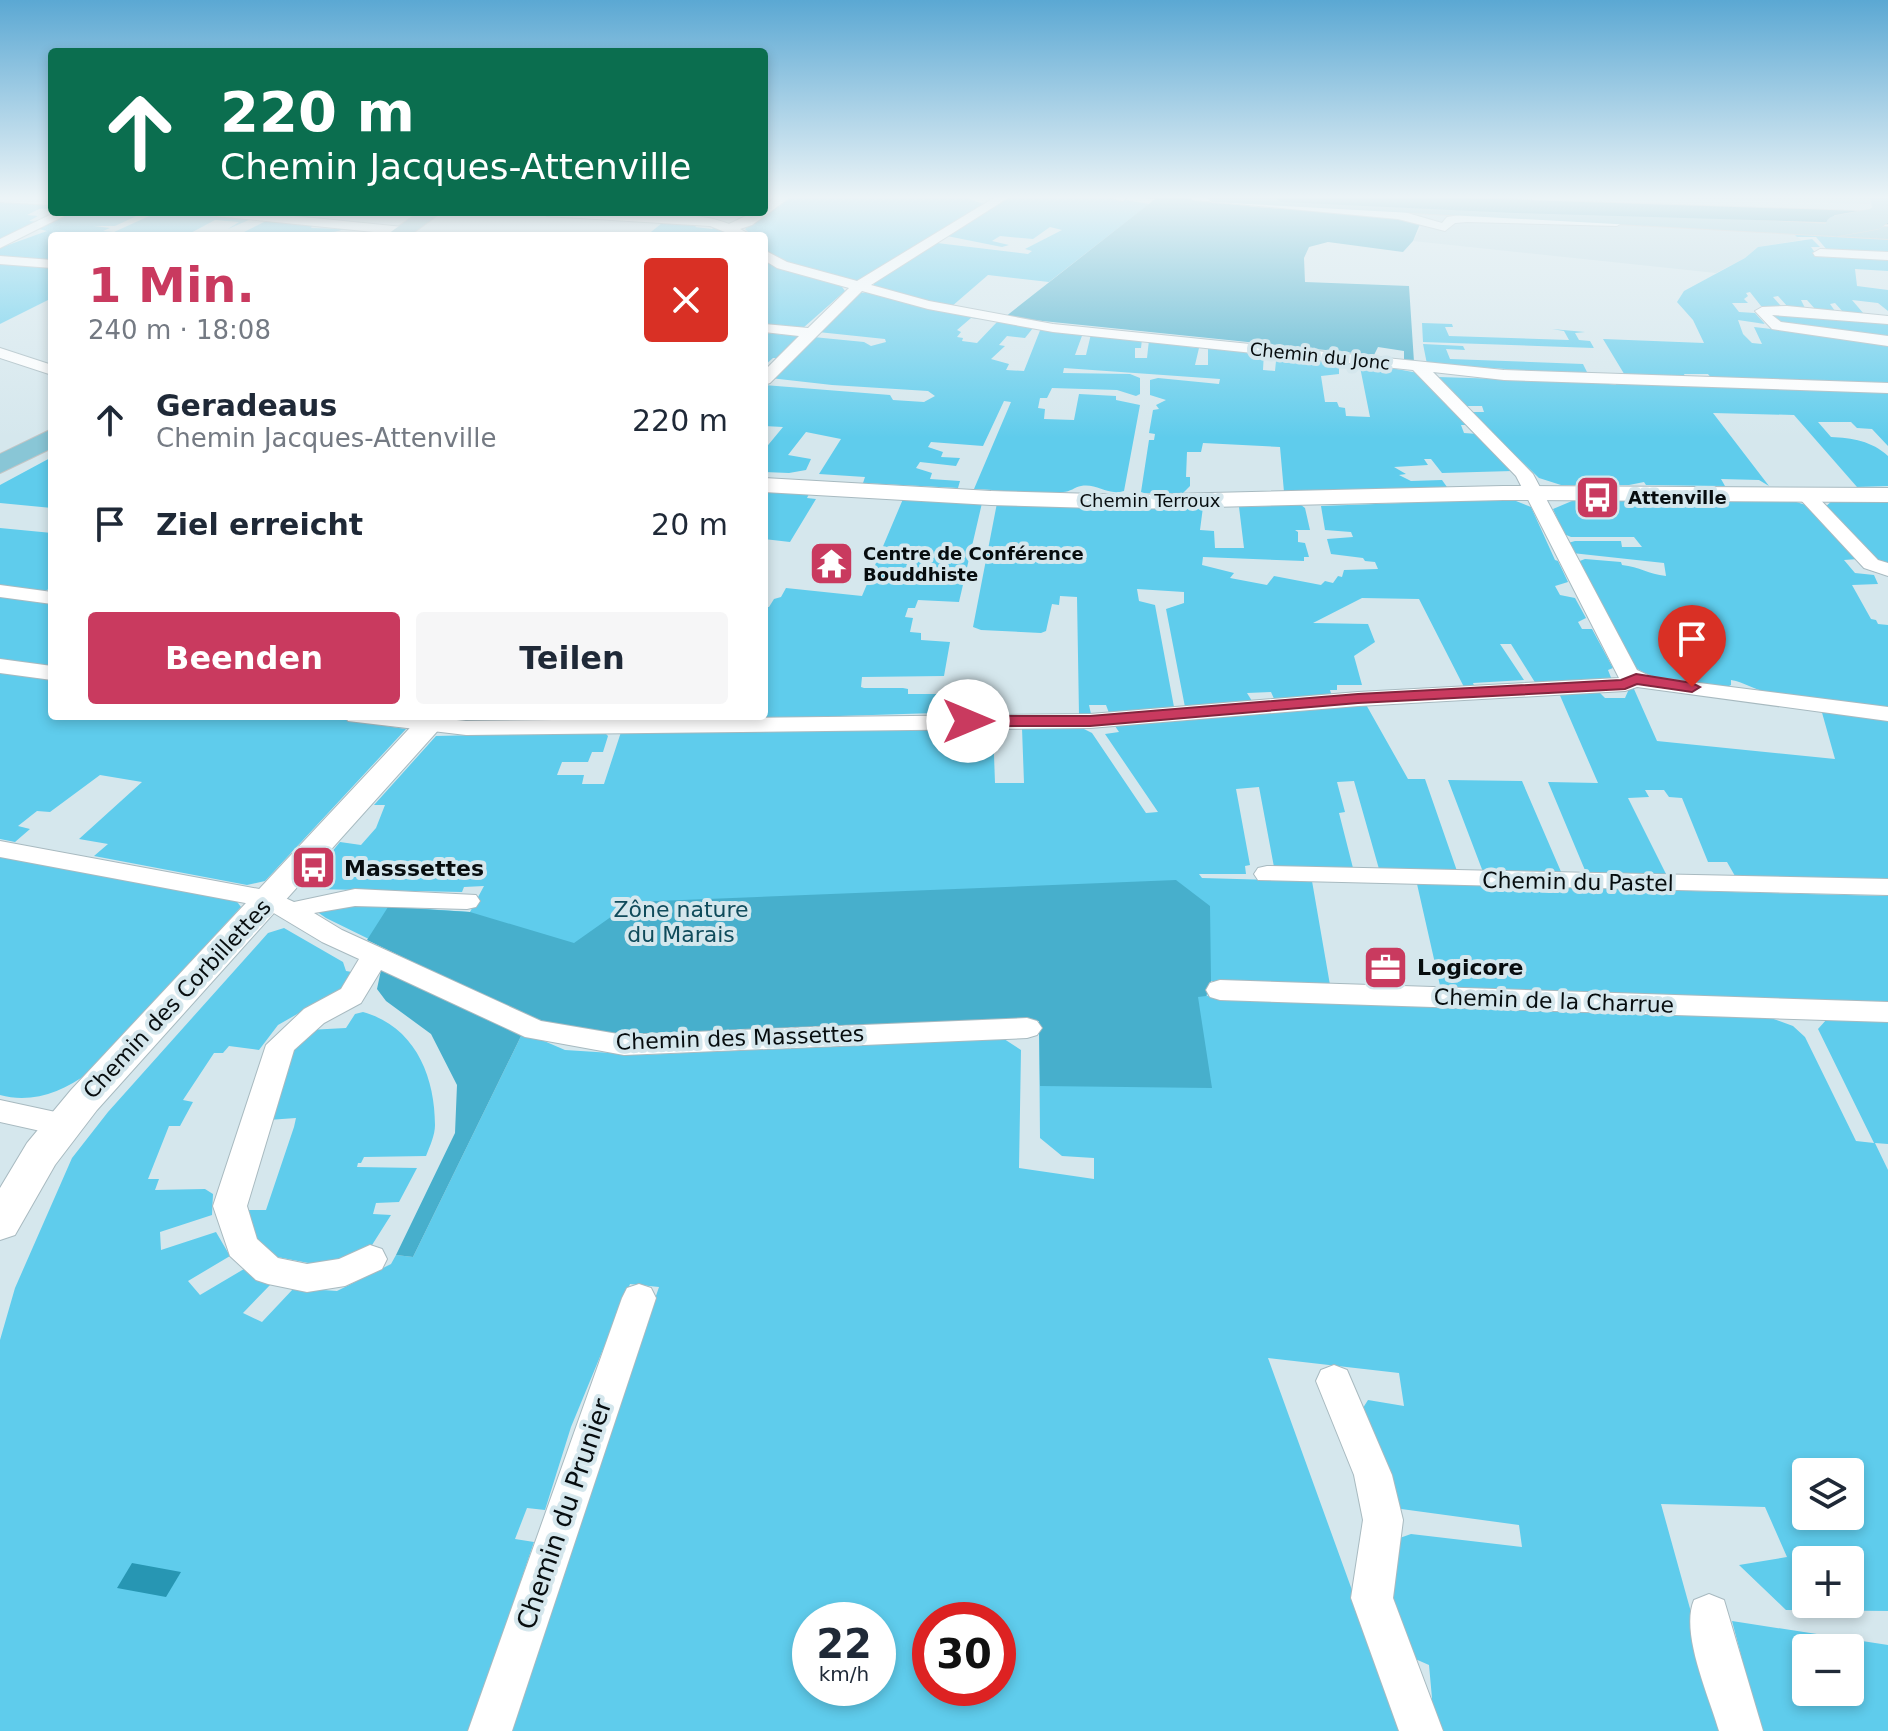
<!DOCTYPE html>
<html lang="de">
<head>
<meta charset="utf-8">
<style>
  body { margin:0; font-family:"DejaVu Sans",sans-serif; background:#f6f6f7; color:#1f2937; height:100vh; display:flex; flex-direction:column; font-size:30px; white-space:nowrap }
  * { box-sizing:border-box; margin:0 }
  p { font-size:26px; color:#747a83 }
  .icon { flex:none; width:44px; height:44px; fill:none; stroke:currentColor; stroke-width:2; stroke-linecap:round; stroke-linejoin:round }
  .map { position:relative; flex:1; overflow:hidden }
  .details { position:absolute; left:48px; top:232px; width:720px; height:488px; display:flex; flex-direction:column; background:#fff; border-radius:8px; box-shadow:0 4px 12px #0003 }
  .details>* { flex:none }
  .top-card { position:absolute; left:48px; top:48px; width:720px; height:168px; border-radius:8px; box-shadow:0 4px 12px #0003; background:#0b6e4f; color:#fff; overflow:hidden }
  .controls { position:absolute; left:1792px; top:1458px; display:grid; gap:16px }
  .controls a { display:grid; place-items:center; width:72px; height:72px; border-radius:8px; background:#fff; box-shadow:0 4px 12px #0003; font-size:40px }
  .speed { position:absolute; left:792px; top:1602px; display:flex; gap:16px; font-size:40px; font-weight:700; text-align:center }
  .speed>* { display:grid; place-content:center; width:104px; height:104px; border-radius:50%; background:#fff; box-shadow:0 4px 12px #0003; line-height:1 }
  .speed small { font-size:20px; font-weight:400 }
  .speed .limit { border:12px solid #d22; background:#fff; color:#111 }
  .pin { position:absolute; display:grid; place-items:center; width:68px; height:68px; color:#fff; margin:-82px -34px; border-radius:50% 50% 50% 0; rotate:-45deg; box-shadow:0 0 8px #0007 }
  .pin .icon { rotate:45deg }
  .me { position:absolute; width:88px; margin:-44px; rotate:90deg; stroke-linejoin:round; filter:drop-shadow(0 0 6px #0008) }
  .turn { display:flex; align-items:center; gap:28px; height:168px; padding:0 40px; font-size:36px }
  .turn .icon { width:104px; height:104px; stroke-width:2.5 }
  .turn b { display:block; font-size:56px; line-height:68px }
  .round { display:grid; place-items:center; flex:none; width:84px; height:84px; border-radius:8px; background:#f6f6f7 }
  .headline { display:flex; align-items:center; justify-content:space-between; height:136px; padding:0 40px }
  h1 { font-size:48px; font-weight:800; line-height:60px; color:#c93a5f }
  .primary-button { display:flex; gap:16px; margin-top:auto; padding:16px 40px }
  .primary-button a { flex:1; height:92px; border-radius:8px; background:#c93a5f; color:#fff; font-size:32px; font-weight:800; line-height:92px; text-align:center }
  .primary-button a+a { background:#f6f6f7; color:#1f2937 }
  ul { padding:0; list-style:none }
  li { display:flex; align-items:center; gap:24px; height:104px; padding:0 40px }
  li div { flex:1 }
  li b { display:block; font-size:30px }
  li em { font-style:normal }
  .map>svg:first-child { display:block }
</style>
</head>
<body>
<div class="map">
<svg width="1888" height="1731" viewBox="0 0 1888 1731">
  <rect width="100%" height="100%" fill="#d5e7ed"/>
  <path fill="#c1dce5" d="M1614,196H1888V205L1866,204Z
    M1397,213L1791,231L1801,240L1758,247L1745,258L1716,273L1413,241L1421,227Z"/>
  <path fill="#5fccec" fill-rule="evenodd" d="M793,196H960L984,204L862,280C836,281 781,267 764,248V236H752L745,229Z
    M1012,196H1101L1149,204L1049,282L988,275L951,307L876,288L872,282L937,243L1028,254L1032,251L1025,249L1062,230L1050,227L1033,239L1000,236L992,241L1009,245L1002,247L947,236Z
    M0,200L52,203V208L39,209L27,215L38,216L29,221L38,222L0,241Z
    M73,212H145L115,226H94L110,228L103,231L114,232L158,212L251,219L228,229L239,222L215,220L185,236H52V262L0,258V248L47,231L39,229Z
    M266,221L312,226L311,228L344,229C331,235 318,229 305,236H236Z
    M673,221L701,222L695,227L712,229L716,226L737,236H646L662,223Z
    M1791,231L1888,235V251H1828L1816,237H1797Z
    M1812,239L1820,247H1811L1818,257L1888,258V271L1855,269L1857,286L1888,290V311L1878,303L1852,300L1864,314L1843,312L1835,303L1830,304L1835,311L1816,310L1807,300H1801L1805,308L1788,307L1778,296L1773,297L1781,306H1761L1750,292L1746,293L1748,296L1744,299L1748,303H1732L1739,312L1755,313L1765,324L1738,320L1743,334L1752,343L1762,344L1754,327L1888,343V385L1712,379L1708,374H1684L1686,379L1626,377L1603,339L1704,343L1693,320L1677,302L1684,291L1745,258L1758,247Z
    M764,262L840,284L845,291L803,328L764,326Z
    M0,264L52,268V298L0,324Z
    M868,292L929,309L981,319L971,318L957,330L961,332L957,337L963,338L962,341L977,343L997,322L1033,328L1025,338L1007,336L999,345L1005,346L991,359L1009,364L1006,370L1024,371L1041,328L1083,333L1075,355H1086L1091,334L1142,339L1141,348H1135V358H1147L1149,340L1189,344V347L1199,348L1195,365H1208V346L1264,352L1263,370L1275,371L1276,361L1308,364L1328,358L1349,362V367L1339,366V374L1321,376L1325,402H1337L1339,407L1345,408L1346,416L1370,417L1359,362L1418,373L1468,425H1461L1464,433L1478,434L1512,471L1442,473L1431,459H1424L1428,465L1394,467L1406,474L1399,475L1411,481L1442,480L1447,487L1284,492L1280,447L1203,443L1201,452H1187L1186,477H1190V486L1183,493H1144L1141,492L1149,440H1154L1155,434L1149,433L1153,410L1159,409L1156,405L1166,400L1150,395V380L1158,378L1219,384L1220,379L1064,368L1063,373L1130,374L1140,378V394L1136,396L1117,390L1052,388L1047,398H1040L1038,408L1045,409L1044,419L1074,420L1079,394L1116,396V400L1140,405L1124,491C1107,496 1097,483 1081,486C1075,487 1070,492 1063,492C1034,495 1003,490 974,489L1011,402L1004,401L983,446L931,442L928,447L943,452L941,457L960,458L956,466L920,462L916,468L932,473L930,479L960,481L958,488L863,483L865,477L819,474L841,439L806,432L788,455L811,459L806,470L789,473L764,472V450L783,427L764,426V385L890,395L893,400L924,402L935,396L928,391L832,385L770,378L813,337L864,342L871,346L886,342L885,339L818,332L861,293Z
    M1769,312L1888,321V338L1774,321Z
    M1422,323L1452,324L1453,327H1445L1449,336L1569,340L1564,331L1552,329L1585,332L1575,333L1579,340L1590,341L1594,348L1423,342Z
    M764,333L799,336L778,358H773L764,366Z
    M1423,344L1463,346L1465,350L1446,349L1450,359L1583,364L1588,374L1427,364Z
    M1438,377L1595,382L1616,385L1615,382L1888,390V446L1872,429L1857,428L1851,422H1818L1831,437C1852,438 1872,441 1888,456V486L1857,487L1794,415L1713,413L1769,486L1759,480L1721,479L1725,486L1646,485L1644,482L1629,485H1561L1539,478L1471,412H1484L1482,406H1467Z
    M52,457V508L0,503V485Z
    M764,490L809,494L807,498L816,499L790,542L764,539Z
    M1579,498L1790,500L1809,506L1858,559L1844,560L1855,573L1874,575L1878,584L1852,585L1871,619L1876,620L1878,624L1888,625V708L1768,692C1753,690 1745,682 1731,680V685L1727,687C1695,683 1659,685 1633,666L1577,562L1585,559L1621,562L1622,565C1640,567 1648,574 1666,576L1664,563L1572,553L1568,543L1575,541H1621L1622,547H1642L1634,537H1571L1564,534L1553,509Z
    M903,499L982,503L959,602L918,600L915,608H908L905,617L913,618L910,632L921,633V640L950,642L944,676L862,677L861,687L864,688H903L908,689V694H939L935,713L687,721L690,716H764V607H769L774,599L781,597L786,588L862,596Z
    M1511,499L1531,507L1555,560L1558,561L1568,582L1555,586L1560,595L1575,598L1586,618L1578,622L1582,629H1592L1613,668L1608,670L1612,680L1536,684L1511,644H1500L1524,680L1473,683L1475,688L1465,689L1419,599L1362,598L1313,623L1368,624L1375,642L1354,656L1362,685H1337V690H1330L1332,697L1275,701L1271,692L1247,693L1252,701L1185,707L1166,609L1184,603V592L1137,589L1139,601L1155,605L1174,707L1109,713L1106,705H1089L1091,714L1079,715L1077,597L1060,596L1059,605L1052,604L1046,631L1041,633L981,630L973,627L997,503L1203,507L1200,530L1214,531L1215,548H1244L1239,507L1301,505L1305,508L1310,530H1295L1298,532V542L1305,543L1309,557H1304V561L1203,557L1202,565L1234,573L1230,578L1267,585L1274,576L1321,585L1325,581L1333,583L1338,576L1342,577L1344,570L1378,569L1375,562L1365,561L1363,558L1331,554L1327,539L1353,537L1351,532L1325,530L1321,506Z
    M1832,501L1888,502V566L1878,562L1825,507Z
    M0,528L52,533V588L44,591L0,589Z
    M0,594L52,601V668L0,661Z
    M0,672L52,679V716H319L406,729L265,881L247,885L94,856L108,844L79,839L142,782L100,775L50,812L37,811L18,826L30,829L15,842L0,839Z
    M1629,689H1634L1657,741L1835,759L1821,709L1888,719V880L1735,876L1727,862H1708L1682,798L1669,797L1664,790H1645L1649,797L1628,798L1667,876L1587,875L1548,782L1598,783L1558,691L1597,690L1605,698H1625Z
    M1364,701L1408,779H1425L1457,871L1379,869L1354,781L1337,782L1345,812L1339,813L1353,868L1274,867L1259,787L1236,789L1250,865L1245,866L1246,874H1199L1202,878L1312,881L1330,985L1211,981L1207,996L1768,1017L1793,1026L1805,1037L1856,1141L1874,1143L1818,1029L1827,1019L1888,1021V1144L1875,1143L1888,1170V1611L1786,1610L1739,1565L1787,1557L1765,1507L1661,1504L1724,1731H1432L1423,1709L1432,1698L1429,1665L1413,1658L1384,1588L1394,1540L1411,1534L1522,1547L1519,1525L1394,1508L1361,1411L1368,1400L1404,1406L1399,1373L1268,1358L1403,1731H507L659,1287L630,1284L571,1427L545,1510L527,1508L515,1539L534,1542L470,1731H0V1340L15,1288L72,1158L108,1112L268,933L284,928L343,962L346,971L352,972L341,989L278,1025L259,1050L229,1046L223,1053H214L183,1100L193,1102L180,1126H169L148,1179H159L155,1190L205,1189L213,1194L212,1215L160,1232L161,1250L216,1232L230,1256L188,1281L200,1295L244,1269L271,1284L243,1313L262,1322L294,1288L337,1291L391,1264L396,1255L413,1257L523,1032L565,1050L643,1055L1001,1037L1021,1050L1019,1168L1094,1179V1158L1062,1156L1040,1138L1039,1021L738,1036L532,1019L326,918L316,911L338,903L470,912L484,886L464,887L462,892L312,889L306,883L340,842L361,845L376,828L385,805H374L436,736L604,732L608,736L603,752H592L588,762H562L557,775H584L582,784H604L621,732L993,727L995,783H1024L1022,728L1084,729L1092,733L1146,813L1158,812L1105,734L1119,732L1115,726ZM1806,1472H1850V1516H1806ZM1806,1560H1850V1604H1806ZM810,1620H878V1688H810ZM930,1620H998V1688H930Z
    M1448,780L1522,781L1562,874L1483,872Z
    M0,856L235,899L241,907L88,1073C63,1092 31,1104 0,1095Z
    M1417,884L1888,896V1004L1441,990Z
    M363,1012C414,1026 435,1075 435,1125C435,1135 430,1146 426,1156L364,1157L361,1163H358L357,1167L417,1168L399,1202L376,1203L373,1214L391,1215L367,1253L319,1265L272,1256L247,1230L249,1210H266L294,1127L296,1118L268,1120L287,1057L308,1030L346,1028L355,1014Z
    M1732,1621L1888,1645V1731H1761ZM1806,1648H1850V1692H1806Z"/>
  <path fill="#47afcc" d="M1123,196H1168L1255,207L1397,216L1420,224L1413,241L1403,252L1328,242L1309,247L1304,258L1305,282L1409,286L1414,362L1404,361V351L1378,347L1374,355L1005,317L1155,199Z
    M1176,880L1210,906L1211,981L1206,996L1198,997L1212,1088L1040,1086L1039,1021L738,1036L602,1037L532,1019L367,940L388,907L470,912L574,943L632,902Z
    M381,970L523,1032L413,1257L396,1255L455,1133L457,1085L431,1034L386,1001L377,989Z"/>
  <path fill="#2796b3" d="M132,1563L181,1572L166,1597L117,1588Z"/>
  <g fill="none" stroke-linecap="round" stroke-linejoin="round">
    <defs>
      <path id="minor" d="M0,196L52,197V205L0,202Z
        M778,196H792L752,225L740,229L753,236H735L710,226L547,216L541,212C589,212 687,207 729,224L754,212H764V205Z
        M997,196H1011L871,285L929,301L1053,324L1504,370L1888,383V393L1504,380L1433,372L1533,474L1637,670L1652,677L1888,707V721L1637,687L1625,691L1358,706L1090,728L466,735L348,721L345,716H419L466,721L1090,714L1358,692L1619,678L1516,476L1413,370L1053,332L928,309L862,291L770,383L764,385V371L799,336L764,332V324L808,328L849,288L777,268L764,260V250L787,262L857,281Z
        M1105,196H1127L1128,197L1122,201Z
        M1188,196L1372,208L1404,212L1442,223L1447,217L1467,214L1617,218L1623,222L1617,226L1467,222L1455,223L1445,231L1398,219L1194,200Z
        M56,212H72L0,248V239Z
        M210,212H253L403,227L409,231L403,235L216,216Z
        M1820,249L1888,252V260L1815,256L1813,253Z
        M0,256L52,260V268L0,264Z
        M1787,306L1888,316V324L1772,315L1781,322L1888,336V346L1772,329L1755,311L1762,307Z
        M0,348L52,365V375L0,358Z
        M1805,488L1811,490L1878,560L1888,563V576L1864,568L1799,498L1796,494L1799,490Z
        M0,585L52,592V604L0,597Z
        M0,659L52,666V680L0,673Z
        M0,841L270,891L294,902L355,889L476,895L480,901L476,907L467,909L355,906L314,913L342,930L541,1021L624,1035L1027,1018L1037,1021L1042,1028L1037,1035L1027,1038L624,1055L525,1037L381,970L361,1003L324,1023L294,1050L247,1206L257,1239L278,1258L307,1264L339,1259L370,1245L382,1249L387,1259L382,1269L345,1286L307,1292L268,1284L256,1280L230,1256L213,1206L266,1045L304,1009L341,989L359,959L322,942L262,906L0,857Z
        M1267,866L1888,879V895L1258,880L1254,874L1258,868Z
        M1220,980L1888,1002V1022L1220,1000L1210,997L1206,990L1210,983Z
        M0,1100L74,1116L79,1124L74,1132L63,1136L0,1122Z
        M639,1284L651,1288L656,1298L512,1731H468L622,1298L627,1288Z
        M1334,1365L1347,1370L1392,1475L1403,1520L1393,1598L1443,1731H1399L1351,1598L1363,1520L1354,1475L1316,1381L1321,1370Z
        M1709,1594L1724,1600L1763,1731H1719C1709,1696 1680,1633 1694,1600Z"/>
      <path id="tertiary" d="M764,478L991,491L1130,495L1503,486L1888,488V502L1503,500L1130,509L991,505L764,492Z
        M421,716H451L97,1110L55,1165L15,1235L0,1240V1188L27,1143L71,1090Z"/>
      <path id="primary" d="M1203,196H1294L1888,227V239L1212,202Z
        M419,212H442L409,236H385Z
        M52,429V448L0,473V454Z"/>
      <path id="motorway" d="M1271,196H1405L1888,212V224L1515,213L1281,202Z"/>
    </defs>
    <use href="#minor" stroke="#a8bac0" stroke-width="2"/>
    <use href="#tertiary" stroke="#a8bac0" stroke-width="2"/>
    <use href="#primary" stroke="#c3c5c5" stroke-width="2"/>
    <use href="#motorway" stroke="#c3c5c5" stroke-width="2"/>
    <use href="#minor" fill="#fff" fill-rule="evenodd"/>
    <use href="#tertiary" fill="#fff" fill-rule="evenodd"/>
    <use href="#primary" fill="#89c6d6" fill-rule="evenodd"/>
    <use href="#motorway" fill="#3ba0bb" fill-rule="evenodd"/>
    <defs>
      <path id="primary-bridge" d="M1836,226L1875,219L1886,210L1881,200"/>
    </defs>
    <use href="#primary-bridge" stroke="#c3c5c5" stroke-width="22" stroke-linecap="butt"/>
    <use href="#primary-bridge" stroke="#89c6d6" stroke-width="21"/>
  </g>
  <linearGradient id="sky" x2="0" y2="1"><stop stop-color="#5ba8d3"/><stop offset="0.45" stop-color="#ecf4f7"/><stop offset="1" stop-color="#ecf4f7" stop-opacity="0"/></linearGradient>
  <rect width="1888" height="438" fill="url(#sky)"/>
  <path fill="#c93a5f" stroke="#83263e" stroke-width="2" d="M1636,674L1692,683L1700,687L1692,692L1637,684L1625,689L1358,703L1090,726H968L960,721L968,716H1090L1358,694L1621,680Z"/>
  <defs>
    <symbol id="bus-square" viewBox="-11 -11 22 22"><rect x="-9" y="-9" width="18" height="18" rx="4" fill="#c93a5f" stroke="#d5e7ed"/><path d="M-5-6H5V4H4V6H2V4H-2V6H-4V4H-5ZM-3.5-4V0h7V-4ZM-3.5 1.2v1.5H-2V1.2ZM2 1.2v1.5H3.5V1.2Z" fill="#fff"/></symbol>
    <symbol id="temple-square" viewBox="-11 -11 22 22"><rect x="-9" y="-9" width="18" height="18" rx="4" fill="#c93a5f" stroke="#d5e7ed"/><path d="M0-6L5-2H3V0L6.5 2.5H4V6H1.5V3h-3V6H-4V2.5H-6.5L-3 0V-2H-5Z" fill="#fff"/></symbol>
    <symbol id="office-square" viewBox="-11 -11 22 22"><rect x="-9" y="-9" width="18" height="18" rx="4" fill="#c93a5f" stroke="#d5e7ed"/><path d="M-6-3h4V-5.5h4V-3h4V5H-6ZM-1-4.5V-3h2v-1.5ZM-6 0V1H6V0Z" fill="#fff"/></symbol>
  </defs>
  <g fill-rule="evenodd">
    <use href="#bus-square" x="1572" y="472" width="51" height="51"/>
    <use href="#temple-square" x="806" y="538" width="51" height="51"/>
    <use href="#bus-square" x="288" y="842" width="51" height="51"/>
    <use href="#office-square" x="1360" y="942" width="51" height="51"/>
  </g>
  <g text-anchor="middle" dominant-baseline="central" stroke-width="8" stroke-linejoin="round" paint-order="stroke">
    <g font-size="18" fill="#070d0f" stroke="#d5e7ed">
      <text transform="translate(1320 356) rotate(6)">Chemin du Jonc</text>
      <text x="1150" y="500">Chemin Terroux</text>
    </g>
    <g font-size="18" font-weight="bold" fill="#070d0f" stroke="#d5e7ed" text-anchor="start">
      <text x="1628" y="497">Attenville</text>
      <text x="863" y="553">Centre de Conférence<tspan x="863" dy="21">Bouddhiste</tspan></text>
    </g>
    <g font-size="22" font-weight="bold" fill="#070d0f" stroke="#d5e7ed" text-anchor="start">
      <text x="344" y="868">Masssettes</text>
      <text x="1417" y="967">Logicore</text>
    </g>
    <g font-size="22" fill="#070d0f" stroke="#d5e7ed">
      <text transform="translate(1578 882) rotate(1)">Chemin du Pastel</text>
      <text transform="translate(177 999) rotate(-47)">Chemin des Corbillettes</text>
      <text transform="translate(1554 1001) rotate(2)">Chemin de la Charrue</text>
      <text transform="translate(740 1038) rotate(-2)">Chemin des Massettes</text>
    </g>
    <g font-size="22" fill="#0f4b5b" stroke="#d5e7ed">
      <text x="681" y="909">Zône nature<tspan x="681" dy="25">du Marais</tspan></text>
    </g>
    <g font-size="26" fill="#070d0f" stroke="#d5e7ed">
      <text transform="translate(564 1514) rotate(-71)">Chemin du Prunier</text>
    </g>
  </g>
</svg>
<div class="controls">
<a><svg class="icon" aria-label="layers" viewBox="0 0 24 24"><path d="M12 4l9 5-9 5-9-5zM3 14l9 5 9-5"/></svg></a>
<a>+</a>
<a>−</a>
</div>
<div class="speed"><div>22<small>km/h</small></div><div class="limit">30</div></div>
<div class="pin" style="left:1692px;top:687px;background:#d93025"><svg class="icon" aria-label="arrive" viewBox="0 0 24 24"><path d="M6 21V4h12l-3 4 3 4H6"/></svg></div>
<svg class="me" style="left:968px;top:721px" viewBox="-20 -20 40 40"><circle r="19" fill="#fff"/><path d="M0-13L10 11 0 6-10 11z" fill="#c93a5f"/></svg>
<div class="top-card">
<div class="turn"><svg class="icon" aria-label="ahead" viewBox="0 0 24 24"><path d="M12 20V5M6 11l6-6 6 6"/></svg><div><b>220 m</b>Chemin Jacques-Attenville</div></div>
</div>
<section class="details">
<div class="headline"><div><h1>1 Min.</h1><p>240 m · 18:08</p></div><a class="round" style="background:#d93025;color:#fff"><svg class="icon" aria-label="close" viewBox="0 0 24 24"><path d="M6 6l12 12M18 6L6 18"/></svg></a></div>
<ul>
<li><svg class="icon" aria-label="ahead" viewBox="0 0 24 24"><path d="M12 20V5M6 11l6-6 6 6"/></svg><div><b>Geradeaus</b><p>Chemin Jacques-Attenville</p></div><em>220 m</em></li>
<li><svg class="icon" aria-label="arrive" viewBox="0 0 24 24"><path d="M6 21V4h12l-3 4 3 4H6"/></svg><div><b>Ziel erreicht</b></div><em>20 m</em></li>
</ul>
<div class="primary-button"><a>Beenden</a><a>Teilen</a></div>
</section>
</div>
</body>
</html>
